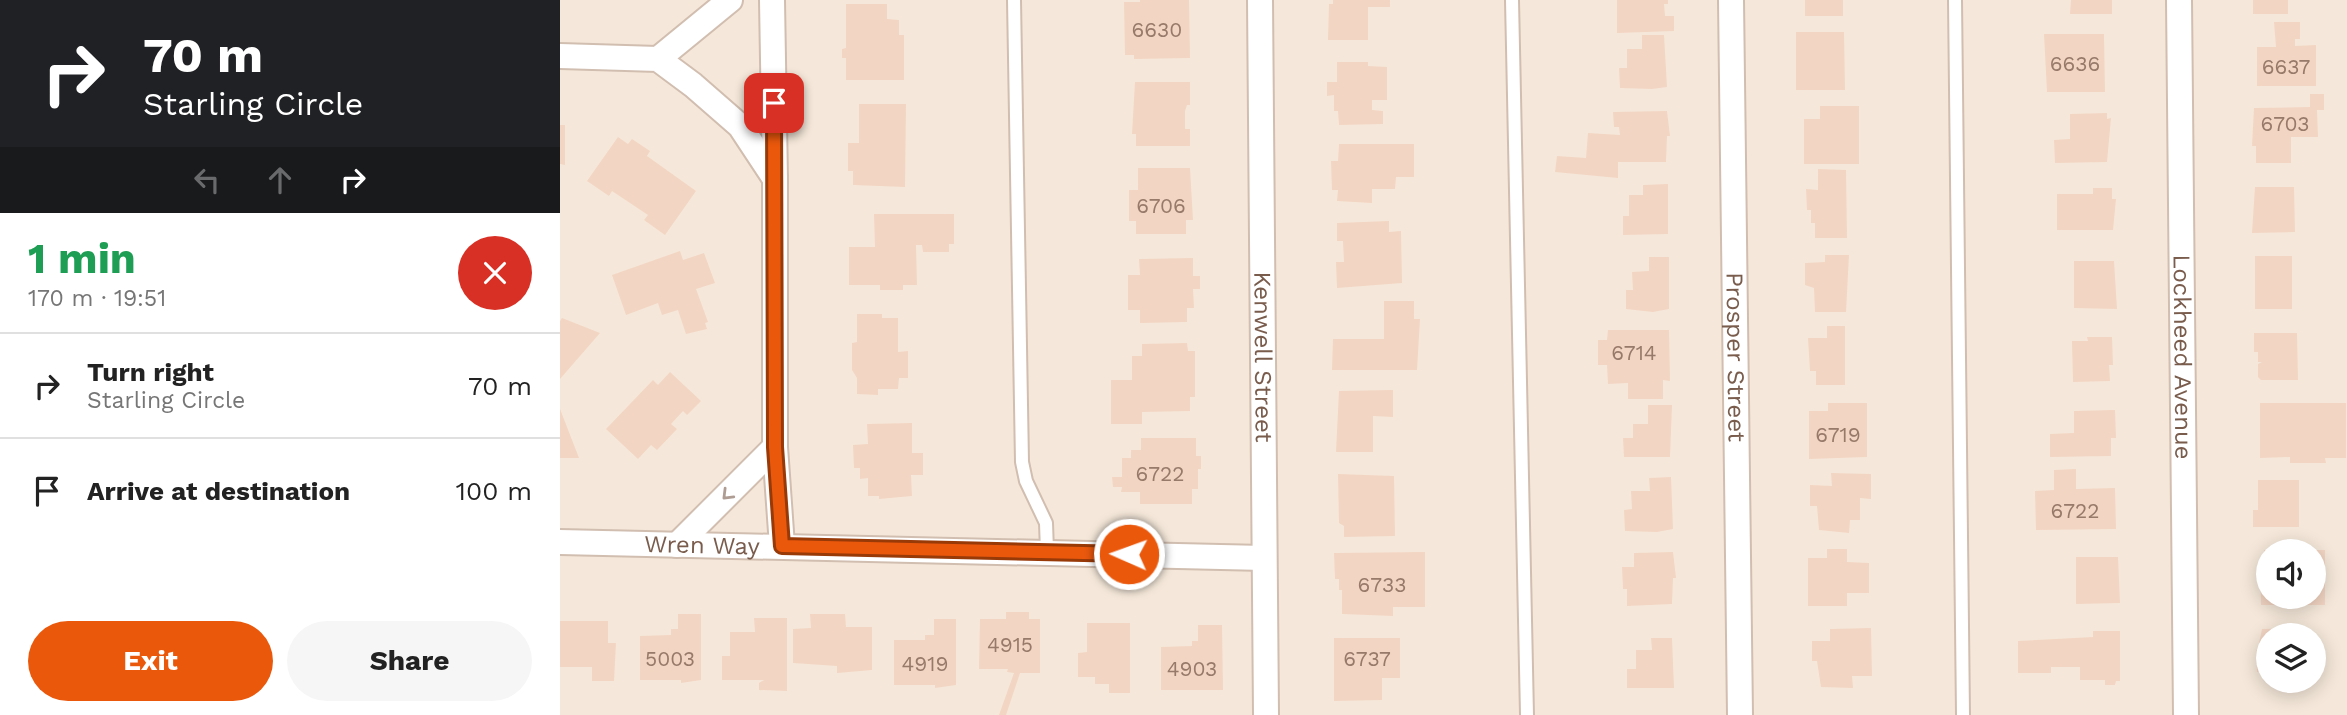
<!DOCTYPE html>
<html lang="en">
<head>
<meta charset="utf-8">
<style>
  body { margin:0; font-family:"Work Sans",sans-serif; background:#f6f6f6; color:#222; height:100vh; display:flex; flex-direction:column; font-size:26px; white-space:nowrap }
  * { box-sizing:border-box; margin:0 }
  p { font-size:23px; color:#767676 }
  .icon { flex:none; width:38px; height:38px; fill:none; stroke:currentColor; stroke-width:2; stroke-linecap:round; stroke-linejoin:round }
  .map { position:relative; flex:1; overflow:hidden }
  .drawer { display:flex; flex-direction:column; background:#fff; width:560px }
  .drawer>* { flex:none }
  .hud { background:#202124; color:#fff; overflow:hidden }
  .fabs { position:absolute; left:1696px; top:539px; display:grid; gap:14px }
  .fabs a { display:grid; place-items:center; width:70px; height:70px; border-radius:50%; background:#fff; box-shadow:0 4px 18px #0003; font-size:35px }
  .pin { position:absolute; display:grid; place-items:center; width:60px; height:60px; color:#fff; margin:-30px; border-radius:14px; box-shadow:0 4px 10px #0006 }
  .me { position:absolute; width:77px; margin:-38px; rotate:272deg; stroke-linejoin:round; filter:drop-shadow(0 0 5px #0008) }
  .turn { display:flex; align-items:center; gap:24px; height:147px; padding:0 28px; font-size:32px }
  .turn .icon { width:91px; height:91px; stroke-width:2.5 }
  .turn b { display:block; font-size:49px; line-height:60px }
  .lanes { display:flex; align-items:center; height:66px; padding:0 28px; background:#0003; justify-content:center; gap:35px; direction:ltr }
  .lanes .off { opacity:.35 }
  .round { display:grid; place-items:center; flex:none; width:74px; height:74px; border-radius:37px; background:#f6f6f6 }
  .overview { display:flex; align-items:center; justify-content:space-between; height:119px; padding:0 28px }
  h1 { font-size:42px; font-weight:700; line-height:52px; color:#1e9e55 }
  .action { display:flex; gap:14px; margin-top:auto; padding:14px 28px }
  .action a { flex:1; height:80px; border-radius:42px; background:#ea580c; color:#fff; font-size:28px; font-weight:700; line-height:80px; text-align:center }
  .action a+a { background:#f6f6f6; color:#222 }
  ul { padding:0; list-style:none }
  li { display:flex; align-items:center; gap:21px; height:105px; padding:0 28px; border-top:2px solid #e0e0e0 }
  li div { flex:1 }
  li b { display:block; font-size:26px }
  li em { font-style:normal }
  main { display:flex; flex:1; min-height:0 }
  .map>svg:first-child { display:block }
</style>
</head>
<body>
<main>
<section class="drawer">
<div class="hud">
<div class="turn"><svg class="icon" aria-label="right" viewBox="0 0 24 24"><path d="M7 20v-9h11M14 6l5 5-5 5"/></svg><div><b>70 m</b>Starling Circle</div></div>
<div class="lanes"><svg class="icon off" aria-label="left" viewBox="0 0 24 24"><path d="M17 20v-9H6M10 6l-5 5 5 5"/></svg><svg class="icon off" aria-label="ahead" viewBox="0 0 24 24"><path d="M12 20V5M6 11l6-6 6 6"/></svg><svg class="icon" aria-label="right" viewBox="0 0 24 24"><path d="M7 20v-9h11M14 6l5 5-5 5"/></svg></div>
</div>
<div class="overview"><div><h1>1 min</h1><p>170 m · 19:51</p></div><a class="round" style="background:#d93025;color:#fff"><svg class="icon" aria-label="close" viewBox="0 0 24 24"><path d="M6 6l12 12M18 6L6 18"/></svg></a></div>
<ul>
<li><svg class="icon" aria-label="right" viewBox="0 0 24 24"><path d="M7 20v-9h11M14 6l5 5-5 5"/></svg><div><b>Turn right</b><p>Starling Circle</p></div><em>70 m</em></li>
<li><svg class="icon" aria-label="arrive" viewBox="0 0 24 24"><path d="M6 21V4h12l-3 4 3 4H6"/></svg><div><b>Arrive at destination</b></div><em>100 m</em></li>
</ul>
<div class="action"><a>Exit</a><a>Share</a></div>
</section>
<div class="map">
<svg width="1787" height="715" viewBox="0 0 1787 715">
  <rect width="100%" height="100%" fill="#fdf6ec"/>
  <path fill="#f5e8da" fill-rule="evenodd" d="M0,0H1787V715H0ZM1708,551H1754V597H1708ZM1708,635H1754V681H1708Z"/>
  <path fill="#f3d5c3" d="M580,0H629L630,58L574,59V55H565L564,2H580Z
    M773,0H830V7H808V40H768L769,4H773Z
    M1057,0H1108V4H1104L1105,16H1114V31L1057,33Z
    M1245,0H1283V16H1245Z
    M1511,0H1552V14H1510Z
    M1693,0H1728V14H1693Z
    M286,4H327V19L339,20V35H344V80H286V58H282V49L286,48Z
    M1714,22H1740V39H1735V46L1756,45V86H1697V47H1716Z
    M1236,32H1284L1285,90H1236Z
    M1484,34H1544L1545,92H1487Z
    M1082,35H1104L1107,87L1092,89L1060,88L1059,68H1067V49H1082Z
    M777,62H808V66L827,67V100H812V110L823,111V124L779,125L778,111H774V95L767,96V82H777Z
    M575,82H630V105H627L625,111V129H630V146H576V134H572Z
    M1750,94H1764V110H1757L1758,137H1731V163H1696V146H1692L1694,108L1750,107Z
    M299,104H346L345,187L293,185V171H288V143H299Z
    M1260,106H1299V164H1244V119H1260Z
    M1107,111L1110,136H1107L1106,162H1058V178L995,172L997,156L1026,158L1028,133L1060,135L1059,127H1054L1053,112Z
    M1547,113V119L1551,118L1547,162L1495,163L1494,140L1510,139V114Z
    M0,125H5V165L0,164Z
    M58,137L68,144L72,139L90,151L87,156L136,191L105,235L84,220L88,215L52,191L49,196L27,181Z
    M779,144H854V177H836L835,189H812V203L777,201L778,190H772L771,161H778Z
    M578,168H630L633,220H626V234H576V221H569V190H578Z
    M1258,169L1286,170L1287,238H1255V223H1251V210H1247L1246,189L1258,190Z
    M1108,184V234L1063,235V216H1069V195H1083V185Z
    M1695,187H1734L1735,232L1692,233Z
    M1533,188H1552V199H1556L1553,230H1497V194H1533Z
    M314,214H394V244H389V252H363L362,245H356L357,285H343V290H320V285H289V247H315Z
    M829,221V232L841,231L842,283L777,288L776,262H784L783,241H777V223Z
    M120,251L123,260L144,253L155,283L136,289L148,322L145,323L147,329L126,334L118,310L102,315L98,303L66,315L52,275Z
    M1265,255H1289L1286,312H1255L1254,288L1245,285V263L1265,262Z
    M1695,256H1732V309H1695Z
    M1089,257H1109V309L1093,312L1066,309V290H1073L1072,272L1089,271Z
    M633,258V276H640V289H633L634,308H627V322L580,323V310H568V275H580L579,259Z
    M1514,261H1554L1557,309L1514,308Z
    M824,301H854V319H860L857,370H772L773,339H824Z
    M297,314H322V318H338V352L348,351V378H339L338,389H318V395L297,394V378L292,370V343L297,342Z
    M2,318L40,333L0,379V321Z
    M1267,326H1285V385H1256V371H1250L1248,338H1267Z
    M1048,330H1109L1110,381L1103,380V399H1068V383L1048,384L1047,365H1038V340H1047Z
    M1694,333H1737L1738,380H1701L1698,377V364L1702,362H1698V352H1694Z
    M1527,337H1552L1553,365H1549L1550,381L1513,382L1512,341H1528Z
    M627,343L628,351H635V397H630V411L582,412V424H551V380H572V356H582V344Z
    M110,372L141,401L127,415L123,411L111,424L117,429L97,450L91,445L78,459L46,429L93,380L98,385Z
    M833,390V417L813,416V452H776L779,391Z
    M1268,403H1307V457L1249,459V411H1268Z
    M1700,403H1786V458H1765L1766,463H1730V457L1700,458Z
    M1088,405H1112L1110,457H1064L1063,438H1073V424H1088Z
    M0,409L19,458H0Z
    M1555,410L1556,438H1551V456L1490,457V434L1514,433V411Z
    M352,423V453H363V475H351L352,496L319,499V496H308V478L300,479V468H294L293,445L308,444L307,424Z
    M581,438H636V456H641V469H638V489H632V504H580V492H561L562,487H553L552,477H562V458H571V450H581Z
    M1516,469V489L1555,488L1556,529L1476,530L1475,491L1494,490V470Z
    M1271,473L1311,474V499L1300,498V520H1290L1289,533L1259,530L1257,506H1250V485L1272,486Z
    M778,474L834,476L835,536L784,537V526L779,523Z
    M1111,477L1113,529L1097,532L1065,531L1064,510L1072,509L1071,491H1090L1089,478Z
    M1698,480H1739V527H1693V510H1698Z
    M1267,549H1287V562L1309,563V593H1287V606H1248V558H1267Z
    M1704,550H1708V597H1754V550H1765V605H1701L1700,558H1704Z
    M865,552V607H833V616L782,614V590H779V579H775L774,553Z
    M1113,552L1116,578H1113L1112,604L1067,606V589H1063L1062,567H1074V553Z
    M1516,557H1558L1560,603L1516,604Z
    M446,612H469V619H480V673H460L446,715H439L454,673L447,672L448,669H419L420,619H446Z
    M118,614H141V680L121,683V680H80V636L111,635V629H118Z
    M250,614H285L286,627H312V670L277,673V666L233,663V629L251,628Z
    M194,618H227V691L199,690V683L204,680H162V656H170V632H195Z
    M374,619H396V685L375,688V685H334V640H365V635H374Z
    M0,621H48V643H56L54,681H32V667H0Z
    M527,623H570V693H549V684H535V677H518V653L527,652Z
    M638,625H662L663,690H601V647L632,646V641H638Z
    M1311,628L1312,676H1292L1293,688L1261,687L1257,661H1252V641H1270V629Z
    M1743,628V635H1708V672H1697L1696,650L1704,649L1703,643H1699L1702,629Z
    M1533,631H1560V681H1556L1555,685H1545V680H1520V667H1491V673H1458V641L1533,637Z
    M774,638H840V678H822V700L774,701Z
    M1091,638H1112L1114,688H1067V669H1076V650H1092Z"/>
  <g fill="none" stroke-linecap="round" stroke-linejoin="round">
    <defs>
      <path id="lane" d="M454,0L462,462L466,481L486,523L487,551
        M952,0L967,715
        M1395,0L1403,715"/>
      <g id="street">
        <path d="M212,0L215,179V447L222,546"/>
        <path id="s1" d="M700,0L706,715"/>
        <path id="s2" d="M1171,0L1180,715"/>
        <path id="s3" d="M1619,0L1626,715"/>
        <path d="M0,56L98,59L133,85L180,126L215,179"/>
        <path d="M98,59L170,0"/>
        <path id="s4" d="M0,542L704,558"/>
        <path d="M117,545L215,447"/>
      </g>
    </defs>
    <use href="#lane" stroke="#d1beb0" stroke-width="16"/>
    <use href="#street" stroke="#d1beb0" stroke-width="28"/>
    <use href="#lane" stroke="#fff" stroke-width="12"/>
    <use href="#street" stroke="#fff" stroke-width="24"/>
  </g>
  <defs><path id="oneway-chevron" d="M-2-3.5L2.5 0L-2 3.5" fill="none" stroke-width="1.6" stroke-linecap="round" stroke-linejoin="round" transform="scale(1.75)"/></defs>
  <use stroke="#af9d94" href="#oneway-chevron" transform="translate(167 495) rotate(135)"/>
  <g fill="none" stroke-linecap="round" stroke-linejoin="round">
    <defs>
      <path id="route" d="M214,103L215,447L222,546L569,554"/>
    </defs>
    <use href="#route" stroke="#983908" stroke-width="18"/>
    <use href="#route" stroke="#ea580c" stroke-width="12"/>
  </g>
  <g text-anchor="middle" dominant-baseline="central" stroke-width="5" stroke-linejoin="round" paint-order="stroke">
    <g font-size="21" fill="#987a6a">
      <text x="597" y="29">6630</text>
      <text x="1515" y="63">6636</text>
      <text x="1726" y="66">6637</text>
      <text x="1725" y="123">6703</text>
      <text x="601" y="205">6706</text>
      <text x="1074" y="352">6714</text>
      <text x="1278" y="434">6719</text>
      <text x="600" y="473">6722</text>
      <text x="1515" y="510">6722</text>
      <text x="822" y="584">6733</text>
      <text x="450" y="644">4915</text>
      <text x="110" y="658">5003</text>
      <text x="807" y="658">6737</text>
      <text x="365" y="663">4919</text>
      <text x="632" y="668">4903</text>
    </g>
    <g font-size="24" fill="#7a5c4d" stroke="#fffaf3">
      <text stroke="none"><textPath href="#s1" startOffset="357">Kenwell Street</textPath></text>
      <text stroke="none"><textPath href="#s2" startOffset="357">Prosper Street</textPath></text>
      <text stroke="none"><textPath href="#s3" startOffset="357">Lockheed Avenue</textPath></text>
      <text stroke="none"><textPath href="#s4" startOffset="142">Wren Way</textPath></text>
    </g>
  </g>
</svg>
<div class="fabs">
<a><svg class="icon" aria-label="sound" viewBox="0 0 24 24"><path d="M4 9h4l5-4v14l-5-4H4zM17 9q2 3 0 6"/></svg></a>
<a><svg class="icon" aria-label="layers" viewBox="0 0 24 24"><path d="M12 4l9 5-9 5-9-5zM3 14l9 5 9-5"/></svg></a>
</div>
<div class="pin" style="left:214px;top:103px;background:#d93025"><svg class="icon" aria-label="arrive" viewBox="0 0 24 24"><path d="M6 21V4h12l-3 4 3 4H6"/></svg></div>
<svg class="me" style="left:569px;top:554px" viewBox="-20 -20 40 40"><circle r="17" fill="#ea580c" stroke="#fff" stroke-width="3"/><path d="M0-11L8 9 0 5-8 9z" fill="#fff"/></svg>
</div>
</main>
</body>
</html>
